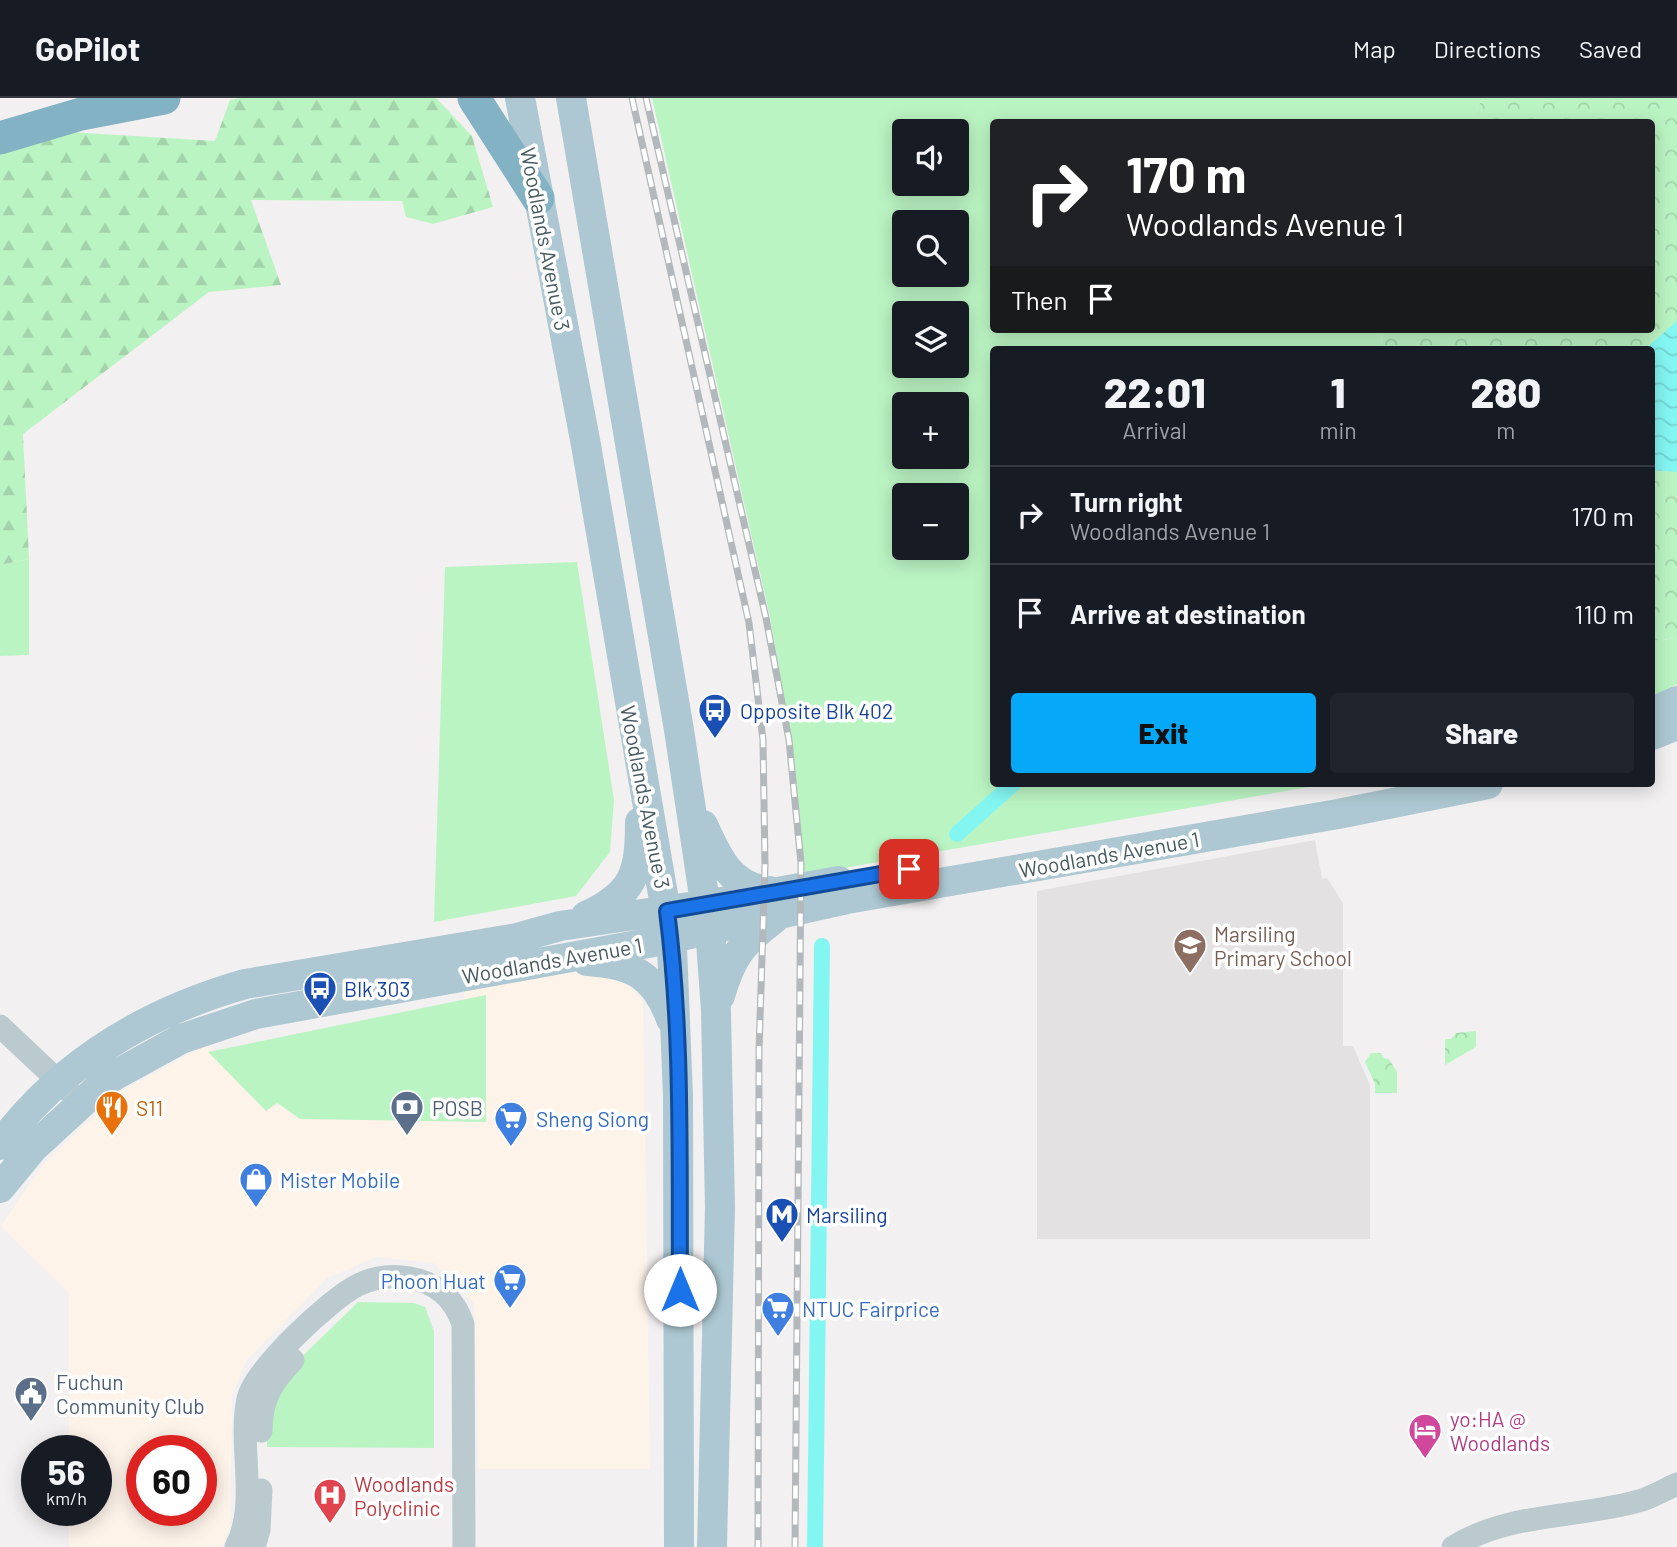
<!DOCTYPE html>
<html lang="en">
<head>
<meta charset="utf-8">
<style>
  body { margin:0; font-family:Barlow,sans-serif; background:#20242c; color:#f1f3f6; height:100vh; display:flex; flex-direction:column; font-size:26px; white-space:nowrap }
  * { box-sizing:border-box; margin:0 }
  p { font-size:23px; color:#9ea1a6 }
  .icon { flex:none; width:38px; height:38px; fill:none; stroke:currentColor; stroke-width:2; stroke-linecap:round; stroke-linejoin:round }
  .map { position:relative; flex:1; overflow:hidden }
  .side { position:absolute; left:990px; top:248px; width:665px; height:441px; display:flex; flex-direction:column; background:#171b24; border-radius:7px; box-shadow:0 4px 18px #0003 }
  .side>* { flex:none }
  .hud { position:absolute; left:990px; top:21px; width:665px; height:214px; border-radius:7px; box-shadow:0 4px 18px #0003; background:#202124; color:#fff; overflow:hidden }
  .controls { position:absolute; left:892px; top:21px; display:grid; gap:14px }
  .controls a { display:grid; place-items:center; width:77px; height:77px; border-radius:7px; background:#171b24; box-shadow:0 4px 18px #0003; font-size:35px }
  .speed { position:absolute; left:21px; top:1337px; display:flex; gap:14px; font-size:35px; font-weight:700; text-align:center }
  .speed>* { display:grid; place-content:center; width:91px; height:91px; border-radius:50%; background:#171b24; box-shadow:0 4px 18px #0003; line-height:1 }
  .speed small { font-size:18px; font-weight:400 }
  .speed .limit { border:10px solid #d22; background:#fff; color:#111 }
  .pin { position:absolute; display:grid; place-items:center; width:60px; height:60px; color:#fff; margin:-30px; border-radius:14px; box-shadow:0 4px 10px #0006 }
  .me { position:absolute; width:77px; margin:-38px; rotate:0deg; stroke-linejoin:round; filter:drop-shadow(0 0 5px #0008) }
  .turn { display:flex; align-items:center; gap:24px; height:147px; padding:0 21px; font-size:32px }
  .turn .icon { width:91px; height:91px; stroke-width:2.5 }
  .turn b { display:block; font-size:49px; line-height:60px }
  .then { display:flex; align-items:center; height:66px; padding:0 21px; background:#0003; gap:14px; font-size:26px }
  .eta { display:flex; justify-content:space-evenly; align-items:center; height:119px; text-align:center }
  .eta b { font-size:42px; font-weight:800; line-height:49px }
  .button { display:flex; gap:14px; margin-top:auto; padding:14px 21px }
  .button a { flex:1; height:80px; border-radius:7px; background:#05a9f8; color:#111; font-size:28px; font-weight:800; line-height:80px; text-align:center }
  .button a+a { background:#20242c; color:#f1f3f6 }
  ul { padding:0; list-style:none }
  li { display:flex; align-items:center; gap:21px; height:98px; padding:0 21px; border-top:2px solid #363941 }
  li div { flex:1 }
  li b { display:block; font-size:26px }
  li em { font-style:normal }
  header { display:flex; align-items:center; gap:42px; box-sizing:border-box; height:98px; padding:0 35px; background:#171b24; border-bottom:2px solid #363941 }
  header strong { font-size:33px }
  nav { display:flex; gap:38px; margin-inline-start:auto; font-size:24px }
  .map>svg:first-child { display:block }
</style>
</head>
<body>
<header>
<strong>GoPilot</strong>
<nav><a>Map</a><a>Directions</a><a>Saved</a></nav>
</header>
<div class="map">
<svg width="1677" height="1449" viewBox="0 0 1677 1449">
  <defs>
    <pattern id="forest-firs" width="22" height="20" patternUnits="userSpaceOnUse" patternTransform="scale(1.75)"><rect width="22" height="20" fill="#bbf4c3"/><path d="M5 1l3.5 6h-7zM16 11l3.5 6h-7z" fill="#a2d3aa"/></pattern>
    <pattern id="park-crowns" width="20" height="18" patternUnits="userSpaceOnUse" patternTransform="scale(1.75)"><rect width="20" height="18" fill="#bbf4c3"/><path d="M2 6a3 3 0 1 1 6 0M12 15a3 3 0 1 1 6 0" fill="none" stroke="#a2d3aa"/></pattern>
    <pattern id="water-waves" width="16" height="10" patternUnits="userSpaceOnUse" patternTransform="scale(1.75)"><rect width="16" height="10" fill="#84f6f2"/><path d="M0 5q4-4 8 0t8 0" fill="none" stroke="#73d5d2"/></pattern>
  </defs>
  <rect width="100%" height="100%" fill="#f3f0f1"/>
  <path fill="#fef3e9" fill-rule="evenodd" d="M593,871L622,880L643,903L650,1371H479L474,1205L434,1165L376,1159L327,1180L246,1263L232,1297L230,1430L222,1449H69V1412H96V1353H69V1195L1,1128L44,1065L123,992L208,946L270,1008H464V893ZM142,1353H201V1412H142Z"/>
  <path fill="#e4e1e3" d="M1315,742L1322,781L1327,780L1343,805V948H1353L1370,987V1141H1037V793Z"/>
  <path fill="#bbf4c3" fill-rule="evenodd" d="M652,0H1483L1469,24H994V231H1381L1382,252H994V686H1326L804,777L790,636L770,519ZM905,33H957V86H905ZM905,124H957V177H905ZM905,215H957V268H905ZM905,306H957V359H905ZM905,397H957V450H905Z
    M29,461V557L0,558V467Z
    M577,464L614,702L610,754L576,798L434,824L445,469Z
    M1677,540V586L1652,599V543Z
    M486,897V1024L300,1021L277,1005L266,1013L208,954Z
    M358,1204L414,1205L425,1209L434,1233V1350L267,1349V1310L278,1282Z"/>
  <path fill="url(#forest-firs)" d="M240,0H436L472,38L493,109L433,126L406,119L402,103L251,102L281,187L209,194L23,336L29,461L0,467V56L69,34L215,43L230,2Z"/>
  <path fill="url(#park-crowns)" d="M1483,0H1677V540L1652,543V252H1382L1381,231H1652V24H1469Z
    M1476,933V949L1445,967V941H1451L1456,935Z
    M1371,955H1381L1385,961H1389L1397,974V995H1375V986L1365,964Z"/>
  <path fill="url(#water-waves)" d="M1677,223V374L1652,372V252H1644Z"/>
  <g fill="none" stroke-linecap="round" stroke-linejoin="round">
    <path stroke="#84f6f2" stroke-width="16" d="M957,736L1013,686
      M815,1449L822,848"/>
    <path stroke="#bacacf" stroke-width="23" d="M0,928L70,994
      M261,1333C261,1301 272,1284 293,1262
      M236,1449C259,1406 238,1347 248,1301C254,1272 331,1200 358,1187C374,1179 392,1177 410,1180C437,1185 454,1200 463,1226L464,1449
      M254,1449L259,1432L261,1392
      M1453,1449C1511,1413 1579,1421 1642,1402C1654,1398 1666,1391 1677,1386"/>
    <path stroke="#adc8d2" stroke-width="30" d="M520,0L586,347L672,849L678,998L679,1449
      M571,0L679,632L711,844L716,913L720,1109L712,1449
      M1652,614L1677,603
      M1652,637L1677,627
      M703,727C718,760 730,789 769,793
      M586,818C634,796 640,775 640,724
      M587,863C633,866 655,877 671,921
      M720,898C731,859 742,845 774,821
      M0,1047C62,964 147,914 245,886L517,840L560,828L716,805L839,783
      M0,1090L33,1050L108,981L181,941L256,916L654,844L847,801L1338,716L1488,686"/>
    <path stroke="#83b2c4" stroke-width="33" d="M474,0L538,100
      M0,40L81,16L164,0"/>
    <defs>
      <path id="rail" d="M632,0L749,525L763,642L765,767L759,952L758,1449
        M646,0L766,520L789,642L801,765L795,1449"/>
    </defs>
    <use href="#rail" stroke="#b2b8bb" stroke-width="7"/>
    <use href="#rail" stroke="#fff" stroke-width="4.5" stroke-dasharray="13" stroke-linecap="butt"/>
  </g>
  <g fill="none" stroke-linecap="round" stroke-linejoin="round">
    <defs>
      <path id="route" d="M680,1192C679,1066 683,938 667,813L909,771"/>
    </defs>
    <use href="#route" stroke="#114b97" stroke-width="18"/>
    <use href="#route" stroke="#1a73e8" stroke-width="12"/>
  </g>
  <defs>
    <symbol id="bus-pin" viewBox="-11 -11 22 30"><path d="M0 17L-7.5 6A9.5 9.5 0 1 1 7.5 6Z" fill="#1a4fb4" stroke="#fff"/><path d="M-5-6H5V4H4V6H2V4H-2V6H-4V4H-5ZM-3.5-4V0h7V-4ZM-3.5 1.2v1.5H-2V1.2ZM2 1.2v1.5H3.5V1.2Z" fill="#fff"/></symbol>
    <symbol id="school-pin" viewBox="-11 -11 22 30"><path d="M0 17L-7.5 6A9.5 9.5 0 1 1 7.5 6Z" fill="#8d6e63" stroke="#fff"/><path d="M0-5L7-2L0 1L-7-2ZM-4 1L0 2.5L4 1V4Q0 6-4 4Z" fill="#fff"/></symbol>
    <symbol id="restaurant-pin" viewBox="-11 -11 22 30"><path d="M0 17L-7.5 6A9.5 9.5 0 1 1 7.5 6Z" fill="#e8710a" stroke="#fff"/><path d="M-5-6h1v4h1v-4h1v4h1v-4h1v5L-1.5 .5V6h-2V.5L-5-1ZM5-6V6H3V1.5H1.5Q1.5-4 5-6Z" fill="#fff"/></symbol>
    <symbol id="bank-pin" viewBox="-11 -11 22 30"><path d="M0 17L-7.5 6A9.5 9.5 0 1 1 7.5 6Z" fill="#5c6f8a" stroke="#fff"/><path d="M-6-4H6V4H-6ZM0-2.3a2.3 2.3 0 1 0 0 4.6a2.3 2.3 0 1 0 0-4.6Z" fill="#fff"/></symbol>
    <symbol id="supermarket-pin" viewBox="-11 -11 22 30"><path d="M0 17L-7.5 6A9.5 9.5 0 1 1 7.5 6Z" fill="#3f7fe0" stroke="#fff"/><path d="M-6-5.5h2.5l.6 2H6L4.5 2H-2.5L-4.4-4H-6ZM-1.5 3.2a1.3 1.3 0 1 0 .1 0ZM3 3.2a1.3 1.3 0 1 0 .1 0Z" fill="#fff"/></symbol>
    <symbol id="shop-pin" viewBox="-11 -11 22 30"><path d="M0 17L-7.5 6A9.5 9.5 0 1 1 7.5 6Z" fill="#3f7fe0" stroke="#fff"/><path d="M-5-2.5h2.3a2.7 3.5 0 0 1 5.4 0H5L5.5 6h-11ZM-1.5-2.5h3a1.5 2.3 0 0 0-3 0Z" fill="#fff"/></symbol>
    <symbol id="metro-pin" viewBox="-11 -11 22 30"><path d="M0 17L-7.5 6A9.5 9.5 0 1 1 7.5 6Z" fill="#1a4fb4" stroke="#fff"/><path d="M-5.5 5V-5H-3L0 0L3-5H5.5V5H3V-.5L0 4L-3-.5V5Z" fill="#fff"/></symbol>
    <symbol id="civic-pin" viewBox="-11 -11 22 30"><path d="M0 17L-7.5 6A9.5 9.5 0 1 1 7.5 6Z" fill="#5c6f8a" stroke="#fff"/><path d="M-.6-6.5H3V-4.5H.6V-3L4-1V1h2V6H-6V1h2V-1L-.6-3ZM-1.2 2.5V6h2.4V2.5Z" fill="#fff"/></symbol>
    <symbol id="hotel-pin" viewBox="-11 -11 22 30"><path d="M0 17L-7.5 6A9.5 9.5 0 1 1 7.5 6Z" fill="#d1479c" stroke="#fff"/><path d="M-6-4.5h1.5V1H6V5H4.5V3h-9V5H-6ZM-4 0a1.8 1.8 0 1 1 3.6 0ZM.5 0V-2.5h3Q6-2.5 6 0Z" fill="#fff"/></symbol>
    <symbol id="hospital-pin" viewBox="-11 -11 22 30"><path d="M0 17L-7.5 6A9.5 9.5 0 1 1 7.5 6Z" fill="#e0444e" stroke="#fff"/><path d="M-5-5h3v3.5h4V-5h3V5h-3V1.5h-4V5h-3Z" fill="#fff"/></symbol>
  </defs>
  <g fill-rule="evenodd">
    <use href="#bus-pin" x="696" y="593" width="38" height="52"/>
    <use href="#school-pin" x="1171" y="828" width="38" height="52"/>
    <use href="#bus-pin" x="301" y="871" width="38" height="52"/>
    <use href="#restaurant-pin" x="93" y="990" width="38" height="52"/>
    <use href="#bank-pin" x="388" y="990" width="38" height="52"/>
    <use href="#supermarket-pin" x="492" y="1001" width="38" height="52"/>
    <use href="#shop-pin" x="237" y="1062" width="38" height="52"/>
    <use href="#metro-pin" x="763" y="1097" width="38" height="52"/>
    <use href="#supermarket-pin" x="491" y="1163" width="38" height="52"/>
    <use href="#supermarket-pin" x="759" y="1191" width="38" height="52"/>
    <use href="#civic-pin" x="12" y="1276" width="38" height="52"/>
    <use href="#hotel-pin" x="1406" y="1313" width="38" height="52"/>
    <use href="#hospital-pin" x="311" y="1378" width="38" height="52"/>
  </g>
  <g text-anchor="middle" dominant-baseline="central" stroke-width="7" stroke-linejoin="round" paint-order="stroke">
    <g font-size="21" fill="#465a60" stroke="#fff">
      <text transform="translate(546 141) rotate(79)">Woodlands Avenue 3</text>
      <text transform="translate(646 699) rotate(79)">Woodlands Avenue 3</text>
      <text transform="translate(1109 756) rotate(-10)">Woodlands Avenue 1</text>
      <text transform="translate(552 862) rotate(-10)">Woodlands Avenue 1</text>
    </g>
    <g font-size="21" fill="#164399" stroke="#fff" text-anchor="start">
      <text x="740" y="612">Opposite Blk 402</text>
      <text x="344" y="890">Blk 303</text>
      <text x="806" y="1116">Marsiling</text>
    </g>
    <g font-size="21" fill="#785e54" stroke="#fff" text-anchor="start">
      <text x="1214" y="835">Marsiling<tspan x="1214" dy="24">Primary School</tspan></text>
    </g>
    <g font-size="21" fill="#c56008" stroke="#fff" text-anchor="start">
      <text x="136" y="1009">S11</text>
    </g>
    <g font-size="21" fill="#4e5e75" stroke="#fff" text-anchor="start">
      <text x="432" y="1009">POSB</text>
      <text x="56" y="1283">Fuchun<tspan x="56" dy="24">Community Club</tspan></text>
    </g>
    <g font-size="21" fill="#366cbe" stroke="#fff" text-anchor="start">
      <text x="536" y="1020">Sheng Siong</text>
      <text x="280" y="1081">Mister Mobile</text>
      <text x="486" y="1182" text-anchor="end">Phoon Huat</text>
      <text x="802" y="1210">NTUC Fairprice</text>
    </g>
    <g font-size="21" fill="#b23c85" stroke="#fff" text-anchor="start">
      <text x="1450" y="1320">yo:HA @<tspan x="1450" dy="24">Woodlands</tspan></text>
    </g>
    <g font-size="21" fill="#be3a42" stroke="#fff" text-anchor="start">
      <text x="354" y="1385">Woodlands<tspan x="354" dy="24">Polyclinic</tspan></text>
    </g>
  </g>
</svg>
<div class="controls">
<a><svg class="icon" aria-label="sound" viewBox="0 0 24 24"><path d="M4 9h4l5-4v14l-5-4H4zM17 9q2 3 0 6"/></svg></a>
<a><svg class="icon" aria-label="search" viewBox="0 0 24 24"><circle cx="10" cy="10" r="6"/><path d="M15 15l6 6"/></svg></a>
<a><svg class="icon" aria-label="layers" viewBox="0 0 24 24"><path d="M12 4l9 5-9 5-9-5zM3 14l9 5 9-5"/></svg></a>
<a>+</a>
<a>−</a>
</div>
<div class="speed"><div>56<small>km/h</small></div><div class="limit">60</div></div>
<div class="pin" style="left:909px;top:771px;background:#d93025"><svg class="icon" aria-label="arrive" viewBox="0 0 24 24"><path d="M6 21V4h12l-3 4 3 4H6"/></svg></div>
<svg class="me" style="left:680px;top:1192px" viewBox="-20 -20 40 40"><circle r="19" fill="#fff"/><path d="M0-13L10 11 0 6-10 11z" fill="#1a73e8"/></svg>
<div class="hud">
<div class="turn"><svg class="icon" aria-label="right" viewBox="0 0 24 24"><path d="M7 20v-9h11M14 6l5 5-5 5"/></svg><div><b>170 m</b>Woodlands Avenue 1</div></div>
<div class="then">Then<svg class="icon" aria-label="arrive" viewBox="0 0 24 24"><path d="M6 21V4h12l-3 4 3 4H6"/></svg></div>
</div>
<section class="side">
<div class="eta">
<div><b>22:01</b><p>Arrival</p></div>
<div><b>1</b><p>min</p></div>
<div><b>280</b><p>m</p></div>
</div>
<ul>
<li><svg class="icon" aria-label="right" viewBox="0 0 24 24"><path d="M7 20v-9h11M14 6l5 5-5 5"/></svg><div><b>Turn right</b><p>Woodlands Avenue 1</p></div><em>170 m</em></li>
<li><svg class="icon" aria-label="arrive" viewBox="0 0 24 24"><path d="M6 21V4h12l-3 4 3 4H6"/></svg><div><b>Arrive at destination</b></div><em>110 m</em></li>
</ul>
<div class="button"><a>Exit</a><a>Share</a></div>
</section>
</div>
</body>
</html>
